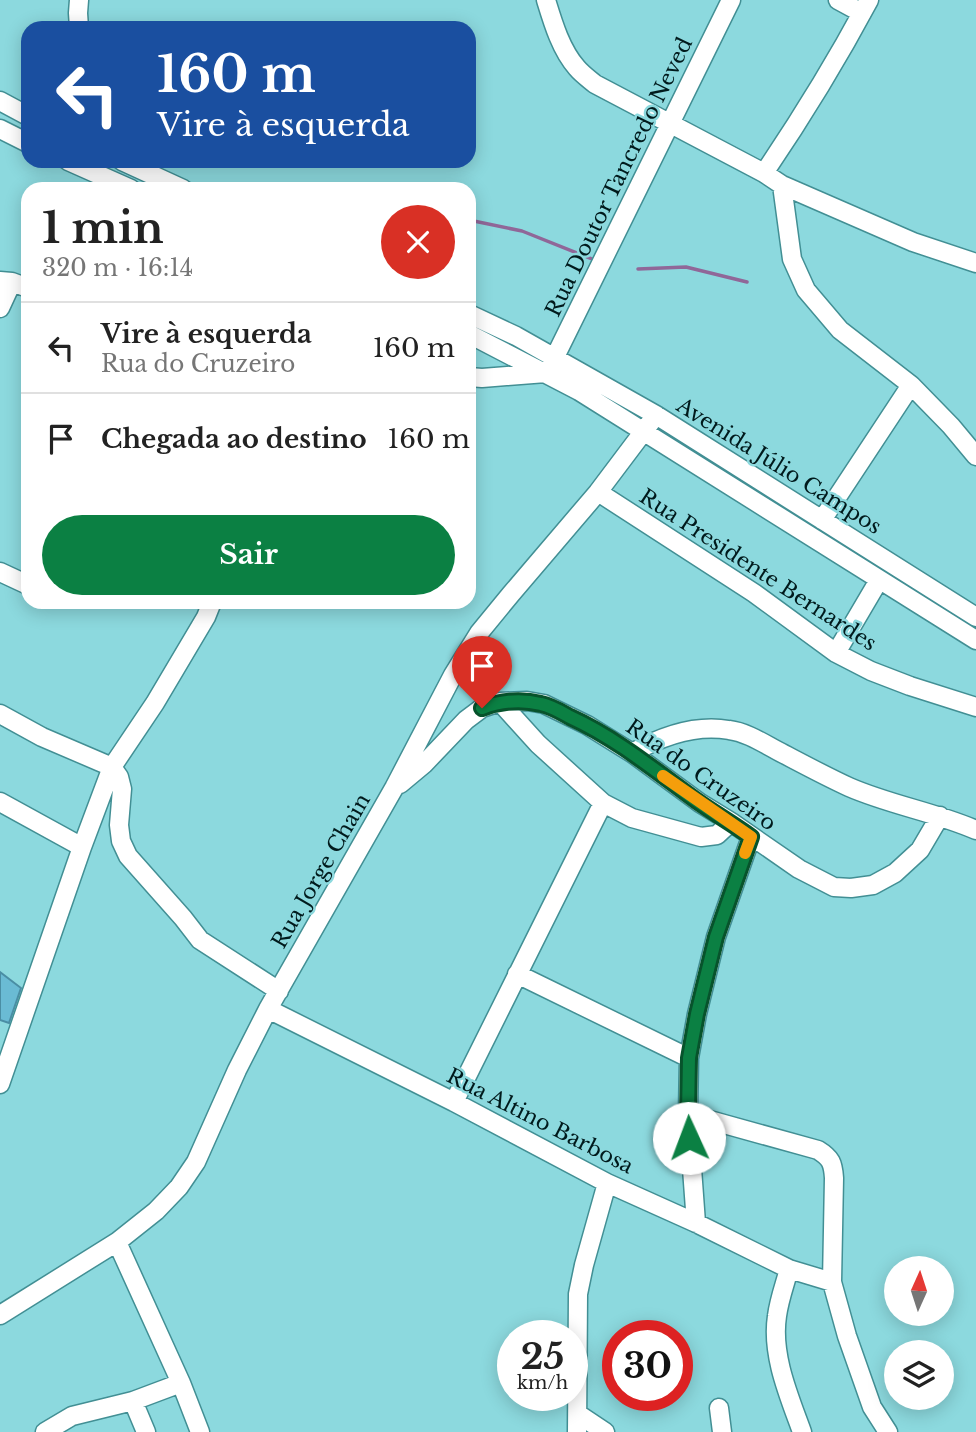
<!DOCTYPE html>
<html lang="pt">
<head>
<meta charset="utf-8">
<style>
  body { margin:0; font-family:"Libre Baskerville",serif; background:#f2f2f2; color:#222; height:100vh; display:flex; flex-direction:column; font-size:26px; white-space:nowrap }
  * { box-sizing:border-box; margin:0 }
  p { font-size:23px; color:#767676 }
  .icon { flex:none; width:38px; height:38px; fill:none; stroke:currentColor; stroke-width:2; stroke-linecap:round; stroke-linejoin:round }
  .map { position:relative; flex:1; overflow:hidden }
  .side { position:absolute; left:21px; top:182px; width:455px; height:427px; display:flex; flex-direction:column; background:#fff; border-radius:21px; box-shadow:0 4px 18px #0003 }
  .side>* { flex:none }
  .guide { position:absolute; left:21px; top:21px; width:455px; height:147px; border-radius:21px; box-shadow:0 4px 18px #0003; background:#1a4fa0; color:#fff; overflow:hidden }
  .needle { width:46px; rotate:3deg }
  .controls { position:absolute; left:884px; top:1256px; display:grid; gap:14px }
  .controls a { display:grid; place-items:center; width:70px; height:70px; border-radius:50%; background:#fff; box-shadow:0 4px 18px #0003; font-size:35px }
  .speed { position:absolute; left:497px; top:1320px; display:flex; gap:14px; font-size:35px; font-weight:700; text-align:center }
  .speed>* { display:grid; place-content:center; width:91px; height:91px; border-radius:50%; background:#fff; box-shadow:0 4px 18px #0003; line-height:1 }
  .speed small { font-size:18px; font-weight:400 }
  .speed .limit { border:10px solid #d22; background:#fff; color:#111 }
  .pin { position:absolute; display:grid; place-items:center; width:60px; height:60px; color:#fff; margin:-72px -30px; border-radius:50% 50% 50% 0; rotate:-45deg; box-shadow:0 0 7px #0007 }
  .pin .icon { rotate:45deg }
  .me { position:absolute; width:77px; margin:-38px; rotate:358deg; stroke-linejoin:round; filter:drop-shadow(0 0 5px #0008) }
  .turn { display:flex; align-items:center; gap:24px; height:147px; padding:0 21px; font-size:32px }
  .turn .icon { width:91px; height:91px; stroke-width:2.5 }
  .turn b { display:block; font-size:49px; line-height:60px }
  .round { display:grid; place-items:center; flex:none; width:74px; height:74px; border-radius:37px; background:#f2f2f2 }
  .headline { display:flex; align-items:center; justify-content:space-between; height:119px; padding:0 21px }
  h1 { font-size:42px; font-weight:700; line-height:52px }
  .primary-button { display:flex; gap:14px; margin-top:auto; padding:14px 21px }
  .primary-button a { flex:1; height:80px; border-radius:42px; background:#0b8043; color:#fff; font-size:28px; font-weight:700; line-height:80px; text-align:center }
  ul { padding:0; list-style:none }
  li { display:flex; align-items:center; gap:21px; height:91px; padding:0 21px; border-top:2px solid #e0e0e0 }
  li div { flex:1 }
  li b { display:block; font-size:26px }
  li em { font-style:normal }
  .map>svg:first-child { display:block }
</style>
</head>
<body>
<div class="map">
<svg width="976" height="1432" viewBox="0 0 976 1432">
  <rect width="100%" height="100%" fill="#8cd9de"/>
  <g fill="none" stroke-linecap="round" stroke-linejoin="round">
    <path stroke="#906798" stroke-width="3.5" d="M469,220L522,231L597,261
      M638,269L686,267L747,282"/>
  </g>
  <path fill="#6abbd4" stroke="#4a8ea4" stroke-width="2" d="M0,972L21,988L9,1023L0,1020Z"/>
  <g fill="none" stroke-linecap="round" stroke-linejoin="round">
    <defs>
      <path id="minor" d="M546,0C553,23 561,50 577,68C582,74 589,79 595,84L764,173L782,185L913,242L976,263
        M838,0L862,13
        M79,28L78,13L79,0
        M0,101L28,116
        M0,129L28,143
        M68,161L131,189
        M122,161L183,189
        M764,173C802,117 837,60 869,0
        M782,185L792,259L806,290L840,330L911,385L951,426L976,456
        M0,281L12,282L28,288
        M0,308L12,282
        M469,314L516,336L656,415L976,617
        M469,334L579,391L976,640
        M550,367L731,0
        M469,377L482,378L546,373
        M598,492L754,593L836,653L871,671L910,686L976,707
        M822,520L911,385
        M0,572L28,585
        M836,653L879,580
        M500,702L538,744L603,803L632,818L701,837L717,835L731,822
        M0,714L42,737L112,767L119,777L122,789L119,825L121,841L128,856L183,918L200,940L279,991
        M632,753C660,737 695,724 729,730C746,732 763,743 778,751C801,763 825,776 849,787C890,805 935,812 976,830
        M400,784L424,764L466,720L482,708L500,702L527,701L544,704L587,725L632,753L700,803L731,822L799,869L834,887L851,888L873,885L895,873L920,850L940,816
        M0,802L82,847
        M517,974L689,1058
        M268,1009L454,1102L607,1183L696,1223L789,1269L832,1282
        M0,1084L82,847L112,767L155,703L206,617L212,602
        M454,1102L603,803
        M688,1114L818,1150C831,1158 833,1163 834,1178L832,1282L847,1336L872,1407L888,1432
        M696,1223L688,1114L689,1058L697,1014L716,937L751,837
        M117,1242L181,1383L200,1432
        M789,1269C785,1284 779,1300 777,1316C771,1355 789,1396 802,1432
        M0,1315L117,1242L156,1211L179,1187L196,1162L237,1070L268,1009L394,788L453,675L479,633L511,594L598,492L656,415
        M133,1401L146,1432
        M719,1408L722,1432
        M578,1414L605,1432
        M45,1432L72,1416L133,1401L181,1383
        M577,1432L578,1294L584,1265L607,1183"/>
    </defs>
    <use href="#minor" stroke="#428f94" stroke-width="21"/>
    <use href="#minor" stroke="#fff" stroke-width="18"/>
  </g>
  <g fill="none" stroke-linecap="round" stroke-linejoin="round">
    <defs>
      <path id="route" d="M482,708C501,701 521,699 541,704C551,706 561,712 570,717C616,738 656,771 697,801C714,813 733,824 751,837L716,937L697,1014L689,1058L688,1114L689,1138"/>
    </defs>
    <use href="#route" stroke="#07532c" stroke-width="18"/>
    <use href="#route" stroke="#0b8043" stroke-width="12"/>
    <path stroke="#f59e0b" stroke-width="12" d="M663,776L751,837L745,853"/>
  </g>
  <g text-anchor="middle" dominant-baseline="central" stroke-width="5" stroke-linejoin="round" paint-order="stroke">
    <g font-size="21" fill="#001a1c" stroke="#8cd9de">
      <text transform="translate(619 177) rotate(-64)">Rua Doutor Tancredo Neved</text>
      <text transform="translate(779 466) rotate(32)">Avenida Júlio Campos</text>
      <text transform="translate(758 570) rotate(33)">Rua Presidente Bernardes</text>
      <text transform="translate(701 775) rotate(35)">Rua do Cruzeiro</text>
      <text transform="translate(321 871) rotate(-60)">Rua Jorge Chain</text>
      <text transform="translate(540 1121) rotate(27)">Rua Altino Barbosa</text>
    </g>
  </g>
</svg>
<div class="controls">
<a><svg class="needle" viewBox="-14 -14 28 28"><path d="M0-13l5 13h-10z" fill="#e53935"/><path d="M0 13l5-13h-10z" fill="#767676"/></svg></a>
<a><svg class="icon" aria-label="layers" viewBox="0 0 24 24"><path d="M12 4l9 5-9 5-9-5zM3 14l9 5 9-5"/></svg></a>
</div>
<div class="speed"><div>25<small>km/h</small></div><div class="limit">30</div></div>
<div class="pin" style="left:482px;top:708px;background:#d93025"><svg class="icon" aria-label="arrive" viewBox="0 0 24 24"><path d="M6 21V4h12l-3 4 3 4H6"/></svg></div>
<svg class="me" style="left:689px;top:1138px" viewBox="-20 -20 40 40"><circle r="19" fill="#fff"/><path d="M0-13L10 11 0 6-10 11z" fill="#0b8043"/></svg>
<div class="guide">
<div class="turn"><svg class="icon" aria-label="left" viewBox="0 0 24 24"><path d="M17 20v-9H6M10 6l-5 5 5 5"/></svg><div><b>160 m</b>Vire à esquerda</div></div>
</div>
<section class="side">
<div class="headline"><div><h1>1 min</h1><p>320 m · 16:14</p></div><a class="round" style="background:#d93025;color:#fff"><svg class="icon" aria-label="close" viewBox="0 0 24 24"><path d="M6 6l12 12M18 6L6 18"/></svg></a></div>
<ul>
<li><svg class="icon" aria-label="left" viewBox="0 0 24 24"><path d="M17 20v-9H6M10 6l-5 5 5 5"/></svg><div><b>Vire à esquerda</b><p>Rua do Cruzeiro</p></div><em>160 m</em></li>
<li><svg class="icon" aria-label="arrive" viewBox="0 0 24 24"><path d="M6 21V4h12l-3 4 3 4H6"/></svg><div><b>Chegada ao destino</b></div><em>160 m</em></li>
</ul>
<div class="primary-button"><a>Sair</a></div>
</section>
</div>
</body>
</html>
